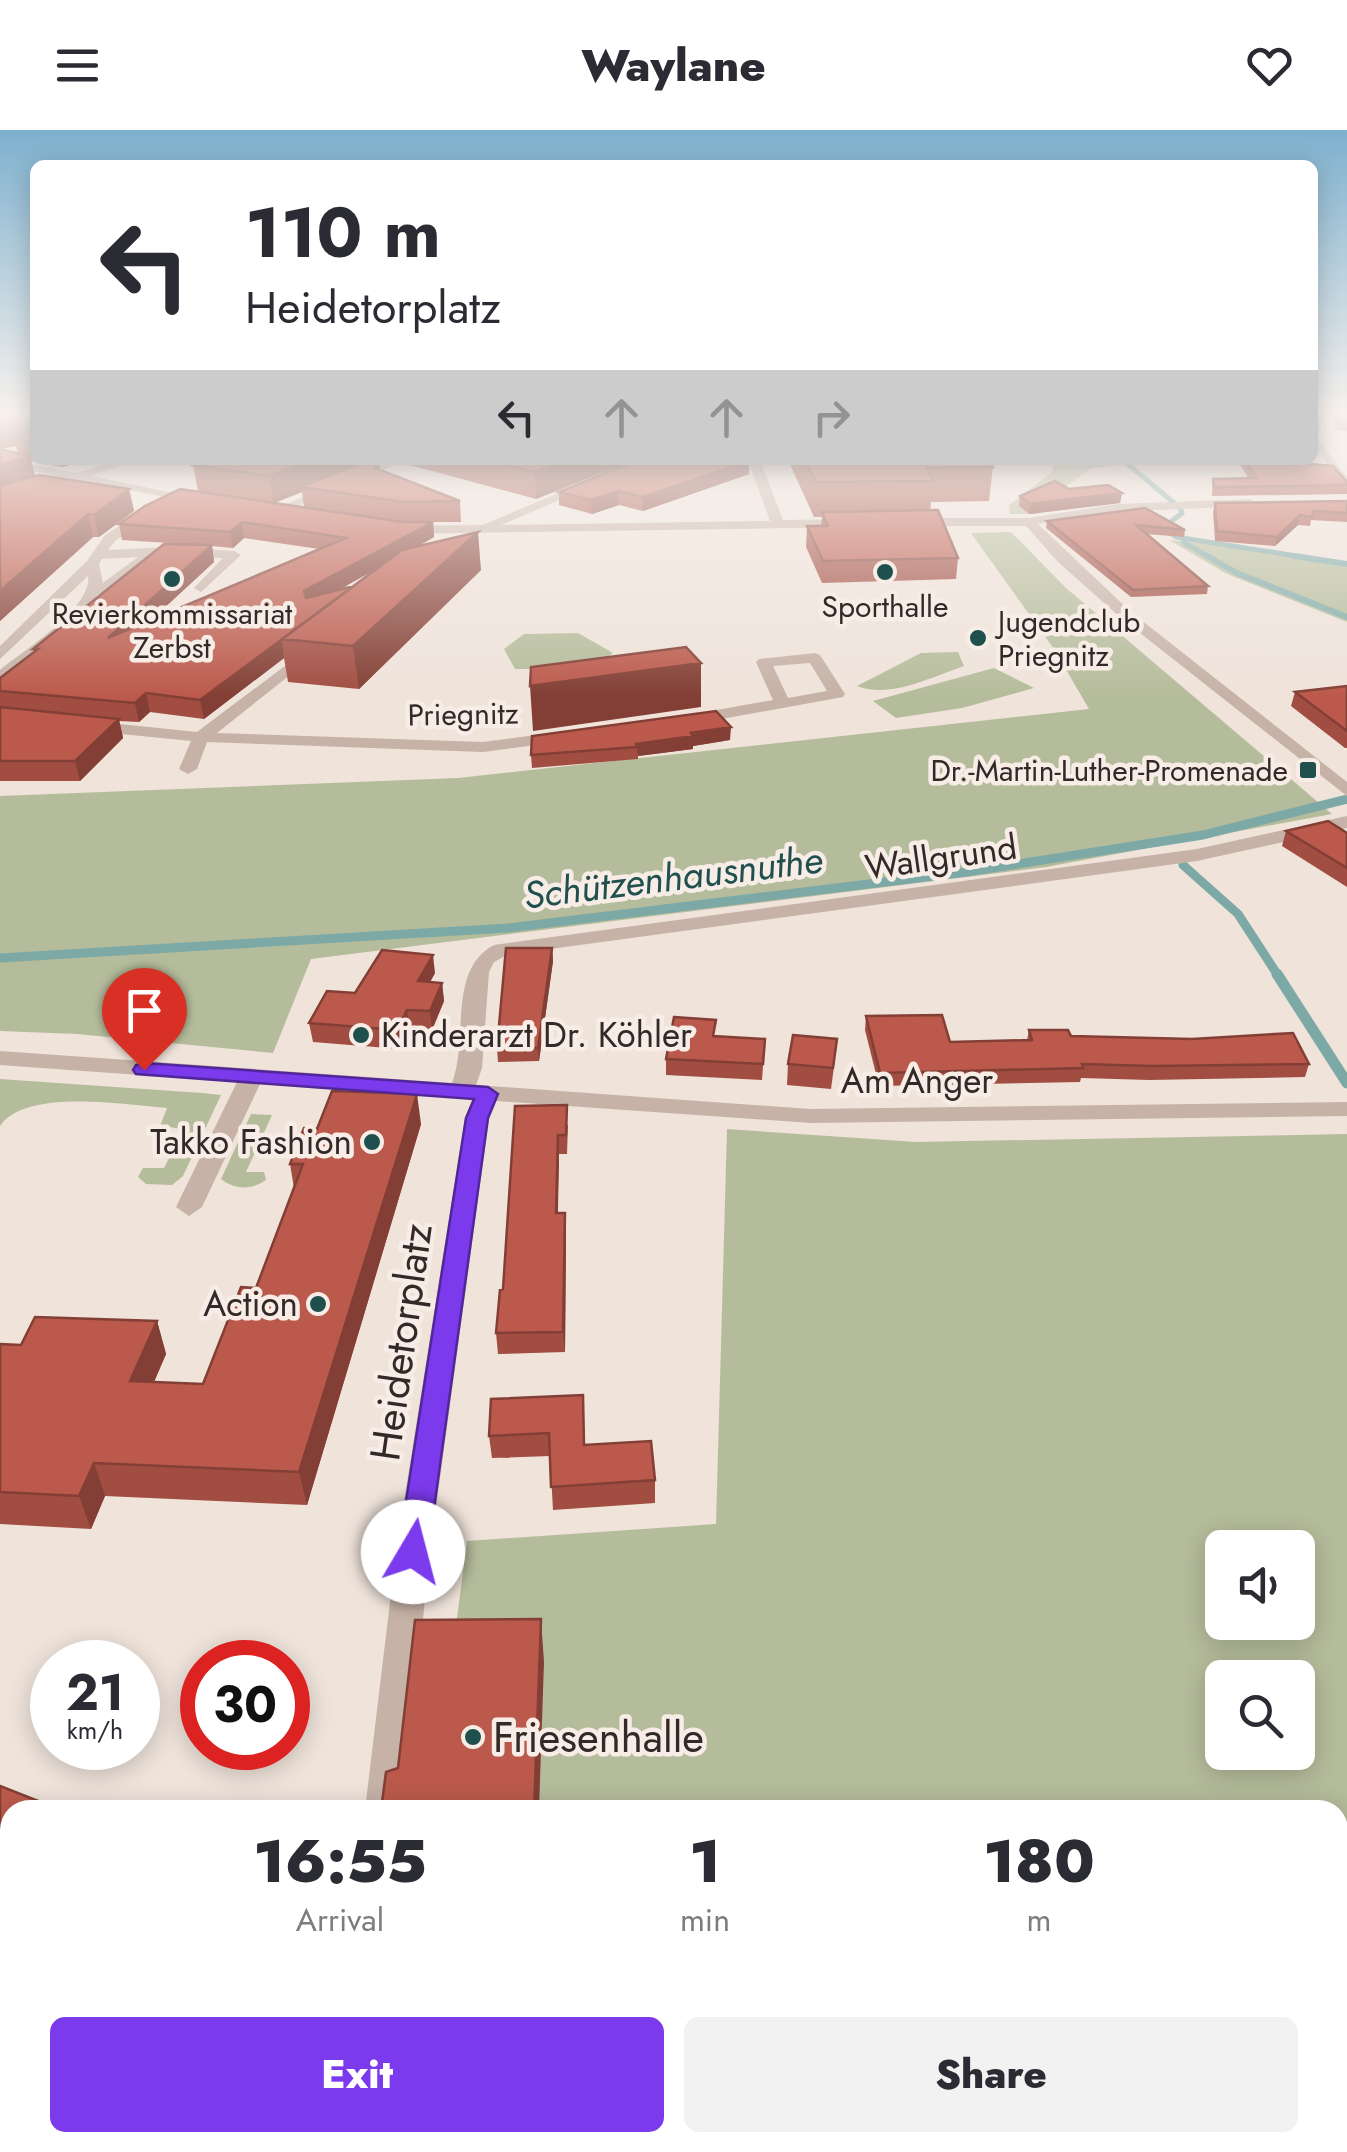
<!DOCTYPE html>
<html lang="en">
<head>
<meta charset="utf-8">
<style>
  body { margin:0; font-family:Jost,sans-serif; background:#f2f2f3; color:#2b2b33; height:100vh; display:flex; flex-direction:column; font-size:38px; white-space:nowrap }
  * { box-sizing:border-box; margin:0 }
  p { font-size:32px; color:#7c7c81 }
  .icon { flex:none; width:55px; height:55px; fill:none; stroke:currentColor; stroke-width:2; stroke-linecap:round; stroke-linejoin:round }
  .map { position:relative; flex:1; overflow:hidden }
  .panel { position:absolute; left:0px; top:1670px; width:1348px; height:352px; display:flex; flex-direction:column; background:#fff; border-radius:30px 30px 0 0; box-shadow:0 5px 25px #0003 }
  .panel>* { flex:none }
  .top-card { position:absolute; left:30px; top:30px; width:1288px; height:305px; border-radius:15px; box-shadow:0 5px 25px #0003; background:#fff; color:#2b2b33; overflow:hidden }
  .controls { position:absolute; left:1205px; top:1400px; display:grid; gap:20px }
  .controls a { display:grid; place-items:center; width:110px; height:110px; border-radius:15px; background:#fff; box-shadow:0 5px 25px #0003; font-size:50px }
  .speed { position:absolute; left:30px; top:1510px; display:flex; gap:20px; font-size:50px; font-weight:700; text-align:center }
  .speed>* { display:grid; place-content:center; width:130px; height:130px; border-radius:50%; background:#fff; box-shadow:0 5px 25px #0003; line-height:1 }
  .speed small { font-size:25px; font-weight:400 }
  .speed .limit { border:15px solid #d22; background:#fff; color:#111 }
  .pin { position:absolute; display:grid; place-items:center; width:85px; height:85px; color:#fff; margin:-102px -42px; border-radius:50% 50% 50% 0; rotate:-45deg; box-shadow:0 0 10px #0007 }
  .pin .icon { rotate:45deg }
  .me { position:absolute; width:110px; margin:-55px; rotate:8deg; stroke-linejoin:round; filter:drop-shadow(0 0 8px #0008) }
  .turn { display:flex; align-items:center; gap:35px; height:210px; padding:0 50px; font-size:45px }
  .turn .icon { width:130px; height:130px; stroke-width:2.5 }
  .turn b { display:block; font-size:70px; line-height:85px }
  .lanes { display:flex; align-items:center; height:95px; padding:0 50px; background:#0003; justify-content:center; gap:50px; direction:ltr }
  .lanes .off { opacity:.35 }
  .eta { display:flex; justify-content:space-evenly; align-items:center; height:170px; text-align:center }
  .eta b { font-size:60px; font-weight:800; line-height:70px }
  .primary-button { display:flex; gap:20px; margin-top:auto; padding:20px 50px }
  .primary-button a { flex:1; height:115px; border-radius:15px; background:#7c3aed; color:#fff; font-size:40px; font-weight:800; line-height:115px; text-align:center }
  .primary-button a+a { background:#f2f2f3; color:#2b2b33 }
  header { display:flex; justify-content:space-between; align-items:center; height:130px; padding:0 50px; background:#fff; font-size:45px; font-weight:800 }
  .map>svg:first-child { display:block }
</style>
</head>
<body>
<header><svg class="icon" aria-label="menu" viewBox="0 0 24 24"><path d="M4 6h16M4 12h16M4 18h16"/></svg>Waylane<svg class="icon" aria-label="heart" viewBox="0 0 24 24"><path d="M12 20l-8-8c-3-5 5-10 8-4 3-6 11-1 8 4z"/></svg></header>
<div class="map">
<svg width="1347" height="2022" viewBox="0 0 1347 2022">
  <rect width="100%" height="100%" fill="#efe3da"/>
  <path fill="#b5bc9b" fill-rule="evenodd" d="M1056,330H1107L1111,336L1091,338L1037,378L1038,384H1010L1009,375L1051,343Z
    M1011,402L1066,458L1332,684L1046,737L311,829L273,923L77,904L0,901V666L458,648L1089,579L1054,519L971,403Z
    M1169,410L1274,420L1347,433V492L1227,444Z
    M578,503L613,523L591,539H515L504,519L524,504Z
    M958,522L964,536C931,547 890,569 857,556L921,523Z
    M994,538L1034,558L962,578L896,588L873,571Z
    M0,949L202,963L221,965L183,1046L172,1055L146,1054L138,1047L143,1038H164L184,999L160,996L167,978C125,975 26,958 0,996Z
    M251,984L272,985L246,1042H264L266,1050C251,1060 235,1060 221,1049Z
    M727,999L916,1012L1347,1004V2022H545V2012H1338V1680H395L451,1534L467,1411L716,1394ZM1222,1418H1298V1492H1222ZM1222,1548H1298V1622H1222Z"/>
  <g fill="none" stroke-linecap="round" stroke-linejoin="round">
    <path stroke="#7ca9a6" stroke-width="5" d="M1123,330L1180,378L1182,383L1163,398L1176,407L1309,428
      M1183,412L1211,428"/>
    <path stroke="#7ca9a6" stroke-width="6" d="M1207,426L1237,443L1347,487
      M1294,426L1347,434"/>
    <path stroke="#7ca9a6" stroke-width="9" d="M1183,735L1238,784L1279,847
      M0,828L508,798L967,742L1203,705L1347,669"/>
    <path stroke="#7ca9a6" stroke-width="11" d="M1277,844L1347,953"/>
    <path fill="#c6b2a7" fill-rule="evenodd" d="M1312,302L1347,347V359L1312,314Z
      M0,329L77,343L117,330H135L92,346L207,370L201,374L0,335Z
      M391,330H407L279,384L269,381Z
      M748,330H760L783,390L854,389L860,393L854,397L399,404L393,400L399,396L483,395L591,349L595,355L501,395L770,391Z
      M1252,369L1248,376L1117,382L1038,394L1131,482L1347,652V666L1121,488L1058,432L1026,396H909L903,392L909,388H1029L1117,374Z
      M148,378L152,385L115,411L108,420L173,417L234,421L241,425L201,462L194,458L223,428L157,426L114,458L97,465L88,483L0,553V540C23,521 93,477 88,446L0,529V516L87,431L105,405ZM138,427L104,452L103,453L99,434L102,429Z
      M314,514L322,519L319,522L217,603L483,612L565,601L573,606L565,611L483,622L207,612L197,639L188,644L179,639L191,611L91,601L83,596L91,591L197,602Z
      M815,523L820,525L845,564L843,567L689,595L681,590L689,585L773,570L756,532L759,529ZM810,533L827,561L788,568L773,536Z
      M1347,686V698L1197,731L507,825L494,832L489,842L482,938L476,955L811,979L1347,972V986L811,993L496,971L489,988L430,1422L403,1680H365L396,1422L465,988L473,969L260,954L202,1077L189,1086L176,1077L237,952L0,935V921L452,953C469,909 447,840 494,815L1197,719Z
      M318,2012H363L362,2022H316Z"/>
  </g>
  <path fill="#a14d41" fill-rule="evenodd" d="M0,283H35V330H85L62,337L31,331L35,346L129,359L134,381L99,407H93L0,491ZM16,316L18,323L0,319Z
    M1312,283L1322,291L1320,300L1312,299Z
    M1332,283H1347V301L1336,300Z
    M406,330H627V333L536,369L406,334Z
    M788,330H987L993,337L989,371L931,372L930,381L958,428L956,449L822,453L806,417L807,396H821L822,387H814Z
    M1237,330H1289L1288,332L1347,352V364L1212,366L1213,349H1249Z
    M379,331L380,340L460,371L461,392H433L434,407L417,417L481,440L359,559L288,552L284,528L204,589L150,582L139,592L119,591L123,608L80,651H0V548L34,522L33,519L184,414L122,410L119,394L198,361L193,335ZM302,362L304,377L274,373ZM244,408L319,419L151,490L214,432L212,416L233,418ZM378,438L354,456L340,460L349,454Z
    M749,331V344L643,381L619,375L592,384L559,375V362Z
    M1069,359L1122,363L1120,373L1029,384L1019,376L1020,366Z
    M1347,371V392L1311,390L1310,396L1298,395L1275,416L1215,411L1213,382L1215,373Z
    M1145,378L1185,400L1184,407L1146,404L1208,456L1207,464L1131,467L1046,398L1047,391Z
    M1347,556V618H1345L1291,576L1295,562Z
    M730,610L693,616V619L638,626V629L532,638L531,625Z
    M1286,701L1347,703V757L1282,716Z
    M552,818L553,831L539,931L498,932L497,918Z
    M435,843L430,852L442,853L444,871L432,900L409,899L400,919L313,912L309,893L355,863Z
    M866,886L950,912L1027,910L1029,900L1309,934L1305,947L1149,950L1081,948L1080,952L879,956L865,900Z
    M765,909L762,950L666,945V929Z
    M835,929L831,959L787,955L788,934Z
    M515,976L568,995L567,1024H559L558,1083L566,1103L565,1222L498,1224L496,1203L503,1159Z
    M421,994L307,1375L105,1366L91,1399L0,1394V1214L21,1215L157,1191L166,1224L154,1252L203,1254L256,1158L294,1058L290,1034L317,999Z
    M491,1269L655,1350V1373L553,1380L550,1326L492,1328L489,1306Z
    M0,1656L10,1680V1983H0Z"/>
  <path fill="#833f35" d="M33,292L35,301L15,308L16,316L0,319V298Z
    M30,326L35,346L0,366V335Z
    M61,330H85L62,337Z
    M312,330H381L379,331L381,345L301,357L302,362L274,373L270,346Z
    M568,330H627V333L536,369L535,342Z
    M749,331V344L643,381V367Z
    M129,359L134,381L99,407L94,385Z
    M618,361L619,375L592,384L591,370Z
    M1122,363L1120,373L1029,384L1030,374Z
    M88,384L93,407L0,491V461Z
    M1300,385L1298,395L1275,416L1277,407Z
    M242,392L244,408L233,418L230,402Z
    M433,392L434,407L306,478L304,461Z
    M478,402L481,440L359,559L353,516Z
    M212,415L214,432L112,526L108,508Z
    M282,510L284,528L204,589L200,570Z
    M701,533V577L533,601L530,556Z
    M146,563L150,582L139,592L135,573Z
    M119,589L123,608L80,651L75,631Z
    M731,597L730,610L693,616V619L638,626L637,617L636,614Z
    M552,818L553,831L539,931L538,918Z
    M433,825L435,843L420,870L418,851Z
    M442,853L444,871L432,900L430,881Z
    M407,880L409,899L400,919L397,900Z
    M417,964L421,994L307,1375L299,1342Z
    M558,1005L559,1024L557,1103L556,1083Z
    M565,1083L566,1103L565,1222L563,1202Z
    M157,1191L166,1224L140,1284L130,1251Z
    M94,1333L105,1366L91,1399L79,1366Z
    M541,1489L544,1532L539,1680H534Z"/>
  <path fill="#bb5a4c" stroke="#833f35" stroke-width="2.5" d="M3,283H35V313L15,308L33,302V292L0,298V284Z
    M1312,283H1314L1322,291H1312Z
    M1335,283H1347V294H1337Z
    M0,319L30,326L0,335Z
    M204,330H312L270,346L193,335Z
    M369,330H377L375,338L460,371L403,372L301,357Z
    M486,330H568L535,342Z
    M638,330H746L749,331L643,367L618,361L591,370L559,362Z
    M805,330H987L993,337L927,338L933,351L816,352Z
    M1244,330H1289L1288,332L1333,336L1347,352V355L1214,357L1213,349L1257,348Z
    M39,345L129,359L94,385L88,384L0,461V356Z
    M1055,351L1069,359L1108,355L1122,363L1030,374L1020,366Z
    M180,359L403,392H433L304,461L306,468L354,456L200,570L146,563L135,573L0,561V548L38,519H33L164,414L212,415L108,508L346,408L242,392L230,402L119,394L145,376Z
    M1347,371V383L1313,381L1312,387L1300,385L1277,407L1217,401L1215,373Z
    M1145,378L1185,400L1136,395L1208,456L1133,460L1047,391Z
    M938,380L958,428L823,431L807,396H828L822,382Z
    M478,402L353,516L282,509L402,420Z
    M686,517L701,533L530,556L531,537Z
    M1347,556V601L1295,562Z
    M0,577L119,589L75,631H0Z
    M716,581L731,597L691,603L693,606L636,614L637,617L531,625L532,606Z
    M1328,691L1347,703V738L1286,701Z
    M506,818H552L538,918H497Z
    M382,820L433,825L418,851L442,853L430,881L407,880L397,900L309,893L327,861L355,863Z
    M942,885L950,912L1032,910L1029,900H1068L1071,906L1192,909L1293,903L1309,934L1152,936L1082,934L1083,938L880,943L866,886Z
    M674,887L716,890L713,906L765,909L763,934L666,929Z
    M793,905L837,909L833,938L788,934Z
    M332,961L417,964L299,1342L94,1333L79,1366L0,1362V1214L21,1215L35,1187L157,1191L130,1251L203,1254L241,1157L256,1158L270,1121L303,1034H290L304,998L317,999Z
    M567,975L566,1005H558L556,1083H565L563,1202L496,1203L500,1160L503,1159L515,976Z
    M583,1265L584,1315L651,1311L655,1350L551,1357L549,1303L489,1306L491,1269Z
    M541,1489L534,1680H381L386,1642L398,1638L415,1490Z
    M0,1656L61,1680H10V1952L0,1953Z"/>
  <linearGradient id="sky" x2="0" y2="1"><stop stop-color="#7db0ce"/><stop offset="0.5" stop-color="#f8f2ee"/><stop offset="1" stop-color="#f8f2ee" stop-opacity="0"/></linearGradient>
  <rect width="1347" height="566" fill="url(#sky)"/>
  <path fill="#7c3aed" stroke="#51269a" stroke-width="2.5" d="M144,933L488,957L498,964L488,988L428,1422L424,1431L413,1435L403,1431L398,1422L466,988L474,969L136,944L133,940L136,935Z"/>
  <g fill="#20504e" stroke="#f7ede6" stroke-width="4">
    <circle cx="885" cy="442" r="10"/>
    <circle cx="172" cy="449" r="10"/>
    <circle cx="978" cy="508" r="10"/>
    <rect x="1298" y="630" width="20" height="20" rx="5"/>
    <circle cx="361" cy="905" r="10"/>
    <circle cx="372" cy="1012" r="10"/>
    <circle cx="318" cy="1174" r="10"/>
    <circle cx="473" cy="1607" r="10"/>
  </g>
  <g text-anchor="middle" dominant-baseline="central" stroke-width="9" stroke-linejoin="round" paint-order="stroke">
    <g font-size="30" fill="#332927" stroke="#f7ede6">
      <text x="885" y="476">Sporthalle</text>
      <text x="172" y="483">Revierkommissariat<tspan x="172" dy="34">Zerbst</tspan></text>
      <text x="998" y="491" text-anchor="start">Jugendclub<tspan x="998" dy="34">Priegnitz</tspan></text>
      <text x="1288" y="640" text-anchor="end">Dr.-Martin-Luther-Promenade</text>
    </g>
    <g font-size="30" fill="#332927" stroke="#f7ede6">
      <text transform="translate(463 584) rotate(-1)">Priegnitz</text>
    </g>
    <g font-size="35" fill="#332927" stroke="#f7ede6">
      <text transform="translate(941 727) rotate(-8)">Wallgrund</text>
      <text x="917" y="951">Am Anger</text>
    </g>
    <g font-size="35" fill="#332927" stroke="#f7ede6" text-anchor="end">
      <text x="381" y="905" text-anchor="start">Kinderarzt Dr. Köhler</text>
      <text x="352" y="1012">Takko Fashion</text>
      <text x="298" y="1174">Action</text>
    </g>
    <g font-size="38" font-style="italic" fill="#20504e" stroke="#f7ede6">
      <text transform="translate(673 747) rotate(-7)">Schützenhausnuthe</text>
    </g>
    <g font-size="42" fill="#332927" stroke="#f7ede6">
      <text transform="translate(401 1212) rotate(-82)">Heidetorplatz</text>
    </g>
    <g font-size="42" fill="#332927" stroke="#f7ede6" text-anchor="start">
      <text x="493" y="1607">Friesenhalle</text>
    </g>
  </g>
</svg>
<div class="controls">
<a><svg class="icon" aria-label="sound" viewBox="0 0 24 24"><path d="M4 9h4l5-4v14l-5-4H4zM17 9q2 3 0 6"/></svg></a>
<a><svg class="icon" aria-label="search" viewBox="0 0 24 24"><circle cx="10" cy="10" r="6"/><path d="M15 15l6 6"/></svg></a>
</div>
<div class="speed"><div>21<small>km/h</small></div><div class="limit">30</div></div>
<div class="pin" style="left:144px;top:940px;background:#d93025"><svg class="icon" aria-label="arrive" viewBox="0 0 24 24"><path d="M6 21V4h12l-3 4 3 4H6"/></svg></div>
<svg class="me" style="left:413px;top:1422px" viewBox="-20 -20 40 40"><circle r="19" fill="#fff"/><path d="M0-13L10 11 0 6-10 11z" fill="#7c3aed"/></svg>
<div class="top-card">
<div class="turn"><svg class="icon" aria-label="left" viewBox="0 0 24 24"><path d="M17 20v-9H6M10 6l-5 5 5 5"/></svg><div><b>110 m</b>Heidetorplatz</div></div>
<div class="lanes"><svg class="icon" aria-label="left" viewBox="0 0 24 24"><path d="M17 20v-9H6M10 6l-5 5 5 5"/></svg><svg class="icon off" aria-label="ahead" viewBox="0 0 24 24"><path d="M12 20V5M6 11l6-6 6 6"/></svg><svg class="icon off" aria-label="ahead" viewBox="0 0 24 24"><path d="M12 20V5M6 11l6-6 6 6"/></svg><svg class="icon off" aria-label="right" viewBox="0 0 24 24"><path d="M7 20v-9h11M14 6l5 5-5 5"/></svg></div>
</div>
<section class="panel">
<div class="eta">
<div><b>16:55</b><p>Arrival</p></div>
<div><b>1</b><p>min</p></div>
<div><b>180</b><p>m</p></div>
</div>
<div class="primary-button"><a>Exit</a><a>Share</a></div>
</section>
</div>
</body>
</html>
